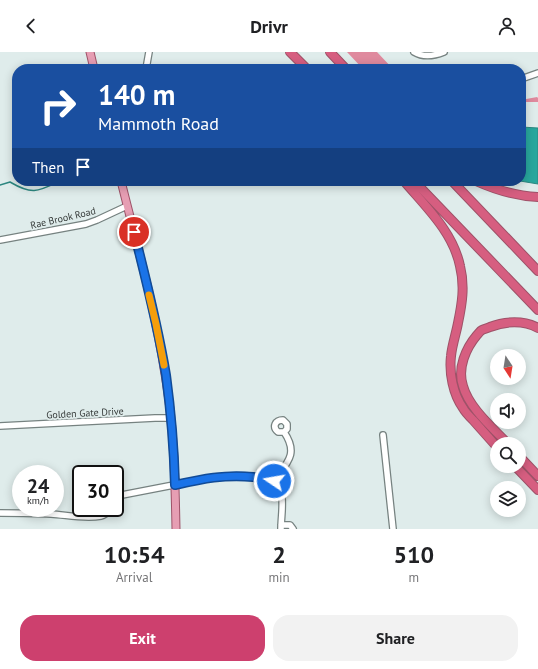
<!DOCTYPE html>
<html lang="en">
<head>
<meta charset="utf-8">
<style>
  body { margin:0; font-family:"PT Sans",sans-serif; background:#f2f2f2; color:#202124; height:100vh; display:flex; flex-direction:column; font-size:15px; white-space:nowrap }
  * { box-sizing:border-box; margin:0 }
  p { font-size:13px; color:#757577 }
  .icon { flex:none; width:22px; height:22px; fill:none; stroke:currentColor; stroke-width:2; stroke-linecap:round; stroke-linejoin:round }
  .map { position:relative; height:477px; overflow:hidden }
  .panel { display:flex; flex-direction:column; background:#fff; flex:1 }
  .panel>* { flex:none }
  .banner { position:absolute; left:12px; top:12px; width:514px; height:122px; border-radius:16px; box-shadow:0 2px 10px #0003; background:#1a4fa0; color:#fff; overflow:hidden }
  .needle { width:26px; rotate:168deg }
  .buttons { position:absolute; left:490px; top:297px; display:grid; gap:8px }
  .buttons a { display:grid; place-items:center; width:36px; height:36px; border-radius:50%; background:#fff; box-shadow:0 2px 10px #0003; font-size:20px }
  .speed { position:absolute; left:12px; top:413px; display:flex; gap:8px; font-size:20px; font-weight:700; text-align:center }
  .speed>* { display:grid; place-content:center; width:52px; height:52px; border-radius:50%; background:#fff; box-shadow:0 2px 10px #0003; line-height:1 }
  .speed small { font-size:10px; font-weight:400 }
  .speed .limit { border:2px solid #111; border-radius:6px; background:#fff; color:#111 }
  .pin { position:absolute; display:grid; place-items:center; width:34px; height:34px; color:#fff; margin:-17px; border:2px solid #fff; border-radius:50%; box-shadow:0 1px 4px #0007 }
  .me { position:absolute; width:44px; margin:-22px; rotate:282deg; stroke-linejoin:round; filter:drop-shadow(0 0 3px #0008) }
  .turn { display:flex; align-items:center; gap:14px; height:84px; padding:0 20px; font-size:18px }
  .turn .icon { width:52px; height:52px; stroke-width:2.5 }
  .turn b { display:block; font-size:28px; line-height:34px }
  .then { display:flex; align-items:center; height:38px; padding:0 20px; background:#0003; gap:8px; font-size:15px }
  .eta { display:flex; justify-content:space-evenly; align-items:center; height:68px; text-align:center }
  .eta b { font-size:24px; font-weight:700; line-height:28px }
  .action { display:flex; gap:8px; margin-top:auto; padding:8px 20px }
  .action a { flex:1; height:46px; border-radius:16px; background:#cd406e; color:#fff; font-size:16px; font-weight:700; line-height:46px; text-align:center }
  .action a+a { background:#f2f2f2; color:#202124 }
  header { display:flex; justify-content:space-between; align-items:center; height:52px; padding:0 20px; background:#fff; font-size:18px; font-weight:700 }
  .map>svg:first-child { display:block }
</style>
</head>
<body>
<header><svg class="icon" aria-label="back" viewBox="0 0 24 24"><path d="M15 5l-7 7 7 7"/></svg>Drivr<svg class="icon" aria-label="person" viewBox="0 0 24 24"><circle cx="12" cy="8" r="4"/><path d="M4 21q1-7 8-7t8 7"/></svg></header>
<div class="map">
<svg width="538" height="477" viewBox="0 0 538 477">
  <rect width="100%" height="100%" fill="#dfeceb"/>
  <path fill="#df8a9e" d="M347,0H377L393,17H363Z
    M537,45L538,46V50H521V48Z"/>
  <path fill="#28a79d" stroke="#2c8780" d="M521,75L538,76V132L520,129H521Z"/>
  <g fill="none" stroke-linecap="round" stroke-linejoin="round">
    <path stroke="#2c8780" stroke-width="1.5" d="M0,133L10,130C32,143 37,140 60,129"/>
    <defs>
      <path id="minor" d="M414,0C424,6 434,4 444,0
        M146,17L149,0
        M521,27L538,21
        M0,188L86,172L97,168L127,154
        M0,374L155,366H171
        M383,383L393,477
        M274,429C287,411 299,402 284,380L287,377V372L283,368C275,368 272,375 278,380H284
        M115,447L122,443L215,425C228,424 263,422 274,429C277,431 279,436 281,439C284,451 281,465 281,477
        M0,461C17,461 34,461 51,462C67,463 85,467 101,464C106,463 108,460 110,456
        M281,473H290L293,477"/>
      <path id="major" d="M90,0L94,17
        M121,129C137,193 155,257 165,322C174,373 175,425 176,477"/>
      <path id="highway" d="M290,0L307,17
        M330,0L346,17
        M404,129C426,155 453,180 460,214C465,234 462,252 458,271C456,282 452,293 451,304C449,321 453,342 463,356C465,360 469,364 473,368C481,377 489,386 497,395
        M414,129L538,258
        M452,129L538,219
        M476,129C496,138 516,144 538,145
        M508,392C493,376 469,356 463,334C457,316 466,296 477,283C479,281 480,279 482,278C484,277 488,276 490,275C505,269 524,268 538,276
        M519,404L538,424
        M515,414L538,438"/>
    </defs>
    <use href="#minor" stroke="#768280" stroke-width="8"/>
    <use href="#major" stroke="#9e5268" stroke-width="9"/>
    <use href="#highway" stroke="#9e5268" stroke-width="10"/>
    <use href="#minor" stroke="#fff" stroke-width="5.5"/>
    <use href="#major" stroke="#e69eb3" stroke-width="7"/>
    <use href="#highway" stroke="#d65e80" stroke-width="8"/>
  </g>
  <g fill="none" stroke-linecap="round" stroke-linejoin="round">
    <defs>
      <path id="route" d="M134,180C146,227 158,275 166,323C171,360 174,396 175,433C202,427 225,422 253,425C260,426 267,426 274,429"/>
    </defs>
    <use href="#route" stroke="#114b97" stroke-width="10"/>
    <use href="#route" stroke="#1a73e8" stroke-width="7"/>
    <path stroke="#f59e0b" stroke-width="7" d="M149,243L156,272L164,313"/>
  </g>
  <g text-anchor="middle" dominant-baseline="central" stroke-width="3.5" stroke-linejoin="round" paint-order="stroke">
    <g font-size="10" fill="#373c3b" stroke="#dfeceb">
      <text transform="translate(63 166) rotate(-13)">Rae Brook Road</text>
      <text transform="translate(85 361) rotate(-3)">Golden Gate Drive</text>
    </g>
  </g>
</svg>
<div class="buttons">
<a><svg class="needle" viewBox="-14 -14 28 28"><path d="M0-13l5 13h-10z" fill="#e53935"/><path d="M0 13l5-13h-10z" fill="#757577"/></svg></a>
<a><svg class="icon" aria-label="sound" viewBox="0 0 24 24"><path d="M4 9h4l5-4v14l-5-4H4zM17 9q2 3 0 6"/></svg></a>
<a><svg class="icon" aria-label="search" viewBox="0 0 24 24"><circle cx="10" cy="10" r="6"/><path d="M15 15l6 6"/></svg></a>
<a><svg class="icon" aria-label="layers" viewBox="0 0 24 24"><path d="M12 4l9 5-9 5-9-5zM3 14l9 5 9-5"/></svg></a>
</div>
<div class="speed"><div>24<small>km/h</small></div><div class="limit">30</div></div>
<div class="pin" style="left:134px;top:180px;background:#d93025"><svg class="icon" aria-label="arrive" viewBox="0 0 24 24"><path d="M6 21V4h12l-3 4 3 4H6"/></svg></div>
<svg class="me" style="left:274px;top:429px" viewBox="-20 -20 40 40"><circle r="17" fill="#1a73e8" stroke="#fff" stroke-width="3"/><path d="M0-11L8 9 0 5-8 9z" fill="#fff"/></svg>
<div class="banner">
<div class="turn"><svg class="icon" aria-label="right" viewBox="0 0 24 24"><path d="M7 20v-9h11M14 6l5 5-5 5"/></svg><div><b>140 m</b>Mammoth Road</div></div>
<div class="then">Then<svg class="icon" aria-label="arrive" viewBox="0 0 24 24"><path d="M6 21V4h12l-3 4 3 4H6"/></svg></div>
</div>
</div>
<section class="panel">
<div class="eta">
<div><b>10:54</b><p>Arrival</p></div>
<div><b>2</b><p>min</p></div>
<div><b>510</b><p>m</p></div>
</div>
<div class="action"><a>Exit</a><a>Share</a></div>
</section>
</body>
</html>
